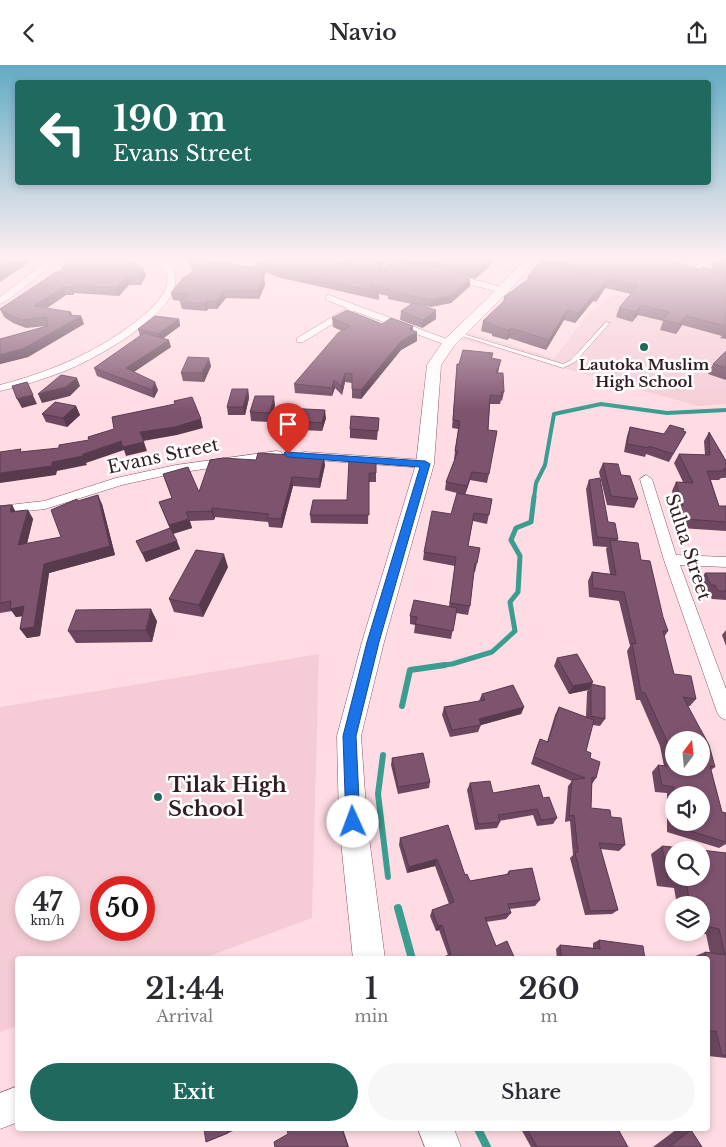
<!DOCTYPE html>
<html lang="en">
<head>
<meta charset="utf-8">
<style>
  body { margin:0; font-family:"Libre Baskerville",serif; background:#f7f7f7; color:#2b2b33; height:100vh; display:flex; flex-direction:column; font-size:19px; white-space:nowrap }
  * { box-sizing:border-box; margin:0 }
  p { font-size:16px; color:#7c7c81 }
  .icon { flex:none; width:28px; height:28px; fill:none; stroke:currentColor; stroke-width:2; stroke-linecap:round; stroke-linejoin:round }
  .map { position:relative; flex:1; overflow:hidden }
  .side { position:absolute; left:15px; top:891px; width:695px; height:175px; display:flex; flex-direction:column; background:#fff; border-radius:5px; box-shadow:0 2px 8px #0003 }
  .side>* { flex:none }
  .guide { position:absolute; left:15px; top:15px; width:696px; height:105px; border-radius:5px; box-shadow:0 2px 8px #0003; background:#20695f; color:#fff; overflow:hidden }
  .needle { width:32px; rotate:16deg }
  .controls { position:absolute; left:665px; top:666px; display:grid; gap:10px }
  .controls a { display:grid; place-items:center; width:45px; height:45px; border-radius:50%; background:#fff; box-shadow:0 2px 8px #0003; font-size:25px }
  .speed { position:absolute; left:15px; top:811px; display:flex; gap:10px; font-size:25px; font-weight:700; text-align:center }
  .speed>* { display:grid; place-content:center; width:65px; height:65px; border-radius:50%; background:#fff; box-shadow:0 2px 8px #0003; line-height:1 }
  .speed small { font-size:12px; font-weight:400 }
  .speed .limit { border:8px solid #d22; background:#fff; color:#111 }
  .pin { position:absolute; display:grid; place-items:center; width:42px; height:42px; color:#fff; margin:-51px -21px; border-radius:50% 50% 50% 0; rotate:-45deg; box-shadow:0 0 5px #0007 }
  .pin .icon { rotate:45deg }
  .me { position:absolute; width:55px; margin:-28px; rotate:358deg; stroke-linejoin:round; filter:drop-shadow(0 0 4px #0008) }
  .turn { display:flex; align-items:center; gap:18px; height:105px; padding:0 15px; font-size:22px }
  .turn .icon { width:65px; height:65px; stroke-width:2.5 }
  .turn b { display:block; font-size:35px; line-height:42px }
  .eta { display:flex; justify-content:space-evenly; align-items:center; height:85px; text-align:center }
  .eta b { font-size:30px; font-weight:600; line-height:35px }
  .action { display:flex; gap:10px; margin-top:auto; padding:10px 15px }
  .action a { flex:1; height:58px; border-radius:30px; background:#20695f; color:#fff; font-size:20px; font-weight:600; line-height:58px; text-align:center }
  .action a+a { background:#f7f7f7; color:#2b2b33 }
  header { display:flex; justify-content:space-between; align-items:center; height:65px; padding:0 15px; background:#fff; font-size:22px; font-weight:600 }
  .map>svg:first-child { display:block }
</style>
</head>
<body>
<header><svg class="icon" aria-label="back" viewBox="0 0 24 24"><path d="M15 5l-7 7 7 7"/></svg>Navio<svg class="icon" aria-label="share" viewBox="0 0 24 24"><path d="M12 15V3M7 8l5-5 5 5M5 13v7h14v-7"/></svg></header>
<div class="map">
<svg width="726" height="1082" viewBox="0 0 726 1082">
  <rect width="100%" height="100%" fill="#ffdbe3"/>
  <path fill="#f5ccd5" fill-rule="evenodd" d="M615,229L726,256V339L698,341L460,274L467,267L554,293L589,248Z
    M319,589L312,853L201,894H18L17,961L0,967V642ZM26,822H69V865H26ZM101,822H144V865H101Z"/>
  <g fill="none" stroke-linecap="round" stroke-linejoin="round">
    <path stroke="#3a9d8f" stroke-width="4" d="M534,433L536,418L545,400L554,349L601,339L667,348L726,345"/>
    <path stroke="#3a9d8f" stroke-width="5" d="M437,601L452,599L492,587L515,566L510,537L518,527L520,491L511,475L516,463L531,457L534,432"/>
    <path stroke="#3a9d8f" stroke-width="6" d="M402,641L410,605L445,600
      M383,690L378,729L388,812"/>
    <path stroke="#3a9d8f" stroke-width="8" d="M398,843L412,894
      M478,1064L487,1082"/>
    <defs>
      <path id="service" d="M469,195H475L522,206L520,207Z
        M606,257L610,258L575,297L563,303L456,269L460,268L563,299L571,295Z"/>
      <path id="minor" d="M51,195H61L45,205L11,233L0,239V232L39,202Z
        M156,195H164C169,199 174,203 175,210C184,246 93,295 65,306C44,314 22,321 0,326V320C53,306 103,285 145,249C155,240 170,226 167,210C166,204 160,200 156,195Z
        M709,195H720L695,206L688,204Z
        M452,209L506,223L507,225L503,228L449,214L448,212Z
        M329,230L452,276L454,278L449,281L446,280L354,246L303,277H297V273L347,243L326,235V231Z
        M277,386L281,387L283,390L281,393L176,408L122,420L45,444L0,449V441L44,436L116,413L176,400Z
        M305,387L425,395L431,399L425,403L301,394L299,391L301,388Z
        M646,410L652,414L676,490L726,492V502L680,500L726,624V655L720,652L717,647L664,495L640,414Z"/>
      <path id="secondary" d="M524,195H536L507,228L454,281L441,300L434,399L384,577L361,671L367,757L385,894H353L339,757L337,671L362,577L416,399L427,300L444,275L499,222Z
        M18,1021V1057L0,1064V1028Z
        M418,1064H454L461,1082H425Z"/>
    </defs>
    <use href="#service" stroke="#885663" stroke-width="1"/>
    <use href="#minor" stroke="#885663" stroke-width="1"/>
    <use href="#secondary" stroke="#885663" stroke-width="1"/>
    <use href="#service" fill="#fff" fill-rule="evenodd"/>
    <use href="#minor" fill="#fff" fill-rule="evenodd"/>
    <use href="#secondary" fill="#fff" fill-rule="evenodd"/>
  </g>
  <path fill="#6c475f" d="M189,195H207L250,202L269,195L344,199L342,195H386L382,204L401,195H494L491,197H490L489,202L475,214L401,196L470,214V221L451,238L430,242L420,240L436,254L422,263L400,255L401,246L412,239L388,234V231L379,229V235L277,212L266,207L264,213L265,220L259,234L226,233L217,244H208L206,246L182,244L180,237L181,236L173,235L171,228L193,207Z
    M542,195H669L699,204L710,205L714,197L726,195V274L720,273L722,271L682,260L676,269L660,265L663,256L638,250L632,257L616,252L619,243L631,229L605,223L596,237L593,236L575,258L564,255L546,285L509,273L507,275L492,271V269L481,266L483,256L503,238L504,232L527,215L528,211L541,199Z
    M143,203L146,210L141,220H129L119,231L74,228V230H66L46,243L72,250L81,251L84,259L28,292L0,299V274L46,261L26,263L13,258L4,252L0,244L59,207Z
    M332,253L382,259L413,266L417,276L401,285L361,334L352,333V318L345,317L342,330L335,323L332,331L295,328L294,319L342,266L333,262Z
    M179,254L180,261L163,273L171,282L134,307L158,325L154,333L97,311L94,303L140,271L138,264Z
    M726,286V315L708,309L713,299Z
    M493,288L492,294L499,303L498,308L504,327L502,336L501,335L500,339H490L488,365L489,409L487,418L470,415L465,430L445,425L446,417L455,394H454L458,364L452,363L457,299H459Z
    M211,301L204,317L183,316L181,308Z
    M248,324L249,333L245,350H228L227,342Z
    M275,340L271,357L251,356L250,347Z
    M76,341L80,350L67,362L46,357L42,349Z
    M326,353L322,366L283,364L282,355Z
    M379,353L377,375L350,373V364Z
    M630,362L664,369L683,366L686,367L669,397L646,389L645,392L624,387L627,371Z
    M709,367L726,396V412L725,413H721L719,415H711L719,441H726V466L680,463L675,450L677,447L672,426L676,417H683L674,398L679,389L705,390L704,376Z
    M376,395V417H369L368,459L311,458L310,450L347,435Z
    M603,398L621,410L638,434L634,443L607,440L599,407Z
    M325,400L320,423L293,421L282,463L269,462L268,457L215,452L214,455L190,456L192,463L173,469L180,484L146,497L140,484L136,476L170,464L159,437L172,433L163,409L199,427Z
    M589,415L608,457L618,474L617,476L641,495L668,566L664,572L674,609L696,634L690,641H688L715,702L711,705L722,747L726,748V779L719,783L667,767V728L655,727L652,707L658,700L664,701L660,681L640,635H636L627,586L630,581L619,536L589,532L588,516L592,507L610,509L606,484L607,482L593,481L586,424Z
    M492,434L487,459L473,456L468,481L477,498L475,507H474L470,541L468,550L456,548L451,574L414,568L415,560L410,559V551L449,541L455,501L423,495L424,487L451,449Z
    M78,436L102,439L115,490L49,508L40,571L27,573L20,564L23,551L16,552L12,546L0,548V441L12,440L15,446L28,445L33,454L27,479L61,472Z
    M228,502L203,552L174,547L169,534Z
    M705,508H726V535L712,534L709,529H705L700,516Z
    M157,556L152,577L76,578L68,566Z
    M726,565V581L722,570Z
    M557,593L593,617L592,619L605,654L600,661L592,660L586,686L590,693L596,713L592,719L591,743L611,752L625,780L619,786L600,784L618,845L612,849L585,850L570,793L573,790L570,756L565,757L568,721L572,716L531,699L537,681L540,674L547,677L555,650L559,642L586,652L587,627L588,625L569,629L554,601Z
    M482,629L524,642L521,649L481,660L478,667L450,672L442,650L444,642L479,636Z
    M392,693L430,717L429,723L398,729L391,700Z
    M470,718L493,728L543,733L557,753L553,759L537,761L533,750L499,756L500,757L497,763L475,765L467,725Z
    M400,773L465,810L470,816L506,810L509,806L540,835L535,841L509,844L511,848L506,854L486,857L496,881L515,894L448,890L439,865L436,866L430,851L432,845L449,839L435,801L407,808L399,780Z
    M662,781L726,788V993L708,991V894H693V892L705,887L710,888L706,869L695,868H701V840H677L674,823L657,821L651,789Z
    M599,875L645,894H557L556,884L560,880L593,883V878Z
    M521,1064H618L628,1082H531Z
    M677,1064L691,1065L702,1082H653Z"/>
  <path fill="#583a4d" d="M18,195H33L0,217V207Z
    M383,195H386L377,215V207Z
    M490,195L489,202L475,214L476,207Z
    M265,200L266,207L264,213L265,220L259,234L258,226L261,211Z
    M143,203L146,210L141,220L139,212Z
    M127,212L129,220L119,231L116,223Z
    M470,214V221L451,238L430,242L431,235Z
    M608,214L605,223L596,237L598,227Z
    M71,220L74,228V230L71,222Z
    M63,222L66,230L37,250L34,241Z
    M224,225L226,233L217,244L216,237Z
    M596,227L593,236L575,258L578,248Z
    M207,236L208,244L206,246L205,239Z
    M641,240L638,250L632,257L635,247Z
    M436,245V254L422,263L423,255Z
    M567,245L564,255L546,285L549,275Z
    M71,247L74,255L81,251L84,259L28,292L0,299V290Z
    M686,251L682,260L676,269L680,259Z
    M179,254L180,261L160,276L158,269Z
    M413,261V270L417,267V276L401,285L361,334V325L409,264Z
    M511,263L509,273L507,275L509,265Z
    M169,275L171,282L129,310L126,303Z
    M209,293L211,301L204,317L202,308Z
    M501,295L499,303L495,316L496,308Z
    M345,308V317L342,330L341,321Z
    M77,313L80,321L70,331L42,338L38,329Z
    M334,315L335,323L332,331V323Z
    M27,317L37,339L22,343L17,334Z
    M155,317L158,325L154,333L152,325Z
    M248,324L249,333L245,350L243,342Z
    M274,331L275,340L271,357L270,348Z
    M76,341L80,350L67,362L63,353Z
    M325,345L326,353L322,366V358Z
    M201,354L203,363L177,370L143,376L140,367Z
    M121,376L144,377L147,386L126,391L124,385L86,398L87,400L57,406L56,410L0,418V408L52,397L83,389Z
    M324,392L325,400L320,423L319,414Z
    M472,407L470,415L465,430L467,421Z
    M292,412L293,421L282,463L281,454Z
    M98,430L102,439L115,490L49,508L40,571L27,573L20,564L44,499Z
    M12,440L17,449L10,447Z
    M212,443L215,452L214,455L212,446Z
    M28,445L33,454L24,490L18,480Z
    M189,454L192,463L172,469L169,460Z
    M177,476L180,484L146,497L142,488Z
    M224,489L228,502L203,552L199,540Z
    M24,541L30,550L16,552L10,544Z
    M151,544L157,556L152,577L146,565Z
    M593,617L588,625L569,629L573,621Z
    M524,642L521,649L481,660L479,654Z
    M437,794L435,801L407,808L409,802Z
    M442,860L439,865L436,866L438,861Z
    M227,1064H233V1066L206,1077Z
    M342,1064H343L349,1082H348Z"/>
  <path fill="#7e536e" stroke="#583a4d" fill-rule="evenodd" d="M0,195H18L0,207Z
    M69,195H132L143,203L139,212H127L116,223L71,220V222H63L34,241L71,247L69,250L81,251L24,283L0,290V274L48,261L46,252L22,255L9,250L0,244L56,207H59Z
    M190,195H207L250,202L269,195H338L350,204L345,195H383L377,207L394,195H401V197L470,214L452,230L431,235L389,226L391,224L369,219L379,227L276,204L265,200L261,211L264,212L258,226L224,225L216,237L207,236L205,239L180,237L189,229L171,228L183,213L194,206Z
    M421,195H490L476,207Z
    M547,195H669L699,204L703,202L726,210V261L686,251L680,259L663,255L669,247L641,240L635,247L619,243L638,220L608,214L598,227H596L578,248L567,245L549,275L511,263L509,265L494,261L495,260L483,256L507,233L504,232L534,210L528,211L538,199L589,210L592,208L593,206L590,204Z
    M717,195H726V201L714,197Z
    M413,238L436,245L423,255L401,246Z
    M347,245L382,259L391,253L413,261L409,264L417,267L401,276L361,325L352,324V309L345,308L341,321L334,315L332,323L294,319L338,268L350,261L332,253Z
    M155,251L179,254L158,269L138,264Z
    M144,268L169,275L126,303L155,317L152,325L94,303Z
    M463,285L493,288L491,293L501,295L496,308H503L504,327H501L502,331L490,330L488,365L497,366L489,409L472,407L467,421L446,417L458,386H455L460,356L453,355L457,299H459Z
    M726,286V303L713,299Z
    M188,292L209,293L202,308H181Z
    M61,310L77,313L66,322L38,329Z
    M27,317L33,330L17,334L12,321Z
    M232,324H248L243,342H227Z
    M255,331H274L270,348L250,347Z
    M192,332L201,354L175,362L140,367L144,377L123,382L121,376L83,389V391L52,397V401L0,408V387L21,384L20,387L59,383V380L89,375L88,372L114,364L112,352L175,339L174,336Z
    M55,337L76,341L63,353L42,349Z
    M285,343L325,345L322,358L282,355Z
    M351,351L379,353L378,366L350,364Z
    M670,360L684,364L683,366L686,367L673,389L649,381V383L627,379L630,362L664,369Z
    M709,367L726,396V404H723L725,406H707L719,441H726V457L684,454L680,441H683L676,417L693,418L679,389L710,390Z
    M258,388L324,392L319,414L292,412L281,454L267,453L269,449L212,443V446L186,447L189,454L169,460L159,437L172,433L163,409L188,402L199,427L210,395L223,393L256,395Z
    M349,395H376V408H369V450H310L313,435H347Z
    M603,398L618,399L621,410L630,411L638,434L611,431Z
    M600,413L608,457L615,458L618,474L597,472L589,415Z
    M457,428L492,434L489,450L474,448L468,481L480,483L477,498H475L470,541L450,538L456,492L424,487L432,446L451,449Z
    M98,430L110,481L44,499L34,562L20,564L24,541L10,544L11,536L0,538V441L12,440L10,447L28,445L18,480L61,472L51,445L77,434L78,436Z
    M170,463L177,476L142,488L136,476Z
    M610,475L638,478L641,495L650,496L663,552L668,566H663L674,609L691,611L696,634L683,632L709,680L715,702L710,701L722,747L726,748V777L674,761V722L662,720L658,700L673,702L666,674L645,628L641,627L632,578L636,579L624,527L593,523L592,507L616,510ZM674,675H701V702H674ZM674,730H701V758H674Z
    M196,485L224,489L199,540L169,534Z
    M705,508H726V526H718L715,520H711Z
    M414,535L457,543L453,566L415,559L417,552L410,551Z
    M151,544L146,565L68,566L76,545Z
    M577,589L593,617L573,621L557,593Z
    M591,619L605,622V654L591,651Z
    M513,620L524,642L479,654L481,660L452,665L444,642L485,635L482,629Z
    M559,642L594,655L586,686L591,688L590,693L600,697L596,713L592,712L591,743L610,745L611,752L621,753L625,780L599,778L618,845L590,846L575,788L578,787L574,750L569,751L572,715L585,713L534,692L540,674L548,677Z
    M423,688L430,717L398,722L392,693Z
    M490,716L493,728L539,720L543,733L549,732L557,753L541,755L537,744L498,750L500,757L478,759L470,718Z
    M448,760L465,810L467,809L470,816L509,809V806L532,803L540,835L508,839L511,848L485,853L496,881L507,876L515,894H439L451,889L442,860L438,861L432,845L454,837L437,794L409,802L400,773Z
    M662,781L699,785H674V812H701V785L726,788V990H722L716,966H708V894H707L705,887L725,890L719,864L701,860V840H690L686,816L668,814Z
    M599,875L643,881L645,894H562L560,880L600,884Z
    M204,1064H227L228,1068L206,1077Z
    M287,1064H342L348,1082H275L274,1077L288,1069Z
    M527,1064H618L628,1082H537Z
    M691,1065L702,1082H669Z"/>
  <linearGradient id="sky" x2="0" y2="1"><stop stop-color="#62abc4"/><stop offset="0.56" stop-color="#ffeff2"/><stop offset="1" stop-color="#ffeff2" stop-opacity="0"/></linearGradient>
  <rect width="726" height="346" fill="url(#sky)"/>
  <path fill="#1a73e8" stroke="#114b97" d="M285,387L425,396L430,399L379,577L356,671L360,757L358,762L353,764L348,762L346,757L343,671L367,577L420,402L288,392L284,389Z"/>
  <g fill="#20695f" stroke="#fff" stroke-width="2">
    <circle cx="644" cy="282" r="5"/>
    <circle cx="158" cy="732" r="5"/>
  </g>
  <g text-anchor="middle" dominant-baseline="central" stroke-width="5" stroke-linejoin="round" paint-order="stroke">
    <g font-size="15" font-weight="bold" fill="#321c22" stroke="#fff">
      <text x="644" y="299">Lautoka Muslim<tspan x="644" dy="17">High School</tspan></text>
    </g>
    <g font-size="18" fill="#321c22" stroke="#fff">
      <text transform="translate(163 391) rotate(-12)">Evans Street</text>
      <text transform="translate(688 482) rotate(72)">Sulua Street</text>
    </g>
    <g font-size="21" font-weight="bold" fill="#321c22" stroke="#fff" text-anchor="start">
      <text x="168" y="720">Tilak High<tspan x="168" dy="24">School</tspan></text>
    </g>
  </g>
</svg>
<div class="controls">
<a><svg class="needle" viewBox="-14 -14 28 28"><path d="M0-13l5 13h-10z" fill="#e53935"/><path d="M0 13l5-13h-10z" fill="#7c7c81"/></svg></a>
<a><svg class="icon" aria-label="sound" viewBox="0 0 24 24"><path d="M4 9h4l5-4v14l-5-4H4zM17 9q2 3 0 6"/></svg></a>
<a><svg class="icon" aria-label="search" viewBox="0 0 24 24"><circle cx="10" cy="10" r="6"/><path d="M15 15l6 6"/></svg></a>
<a><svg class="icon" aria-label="layers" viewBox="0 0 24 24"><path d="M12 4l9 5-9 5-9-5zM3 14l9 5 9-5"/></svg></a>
</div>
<div class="speed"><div>47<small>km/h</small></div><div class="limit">50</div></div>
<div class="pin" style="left:288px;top:389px;background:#d93025"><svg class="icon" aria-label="arrive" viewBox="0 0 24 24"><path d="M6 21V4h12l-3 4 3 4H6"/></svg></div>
<svg class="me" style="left:353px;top:757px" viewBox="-20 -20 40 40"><circle r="19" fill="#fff"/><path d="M0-13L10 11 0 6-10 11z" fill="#1a73e8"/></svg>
<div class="guide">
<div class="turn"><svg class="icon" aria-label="left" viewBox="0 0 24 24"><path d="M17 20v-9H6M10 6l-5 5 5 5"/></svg><div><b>190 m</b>Evans Street</div></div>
</div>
<section class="side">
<div class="eta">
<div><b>21:44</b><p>Arrival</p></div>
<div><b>1</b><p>min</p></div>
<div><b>260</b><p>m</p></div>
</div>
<div class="action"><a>Exit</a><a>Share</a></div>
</section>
</div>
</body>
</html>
